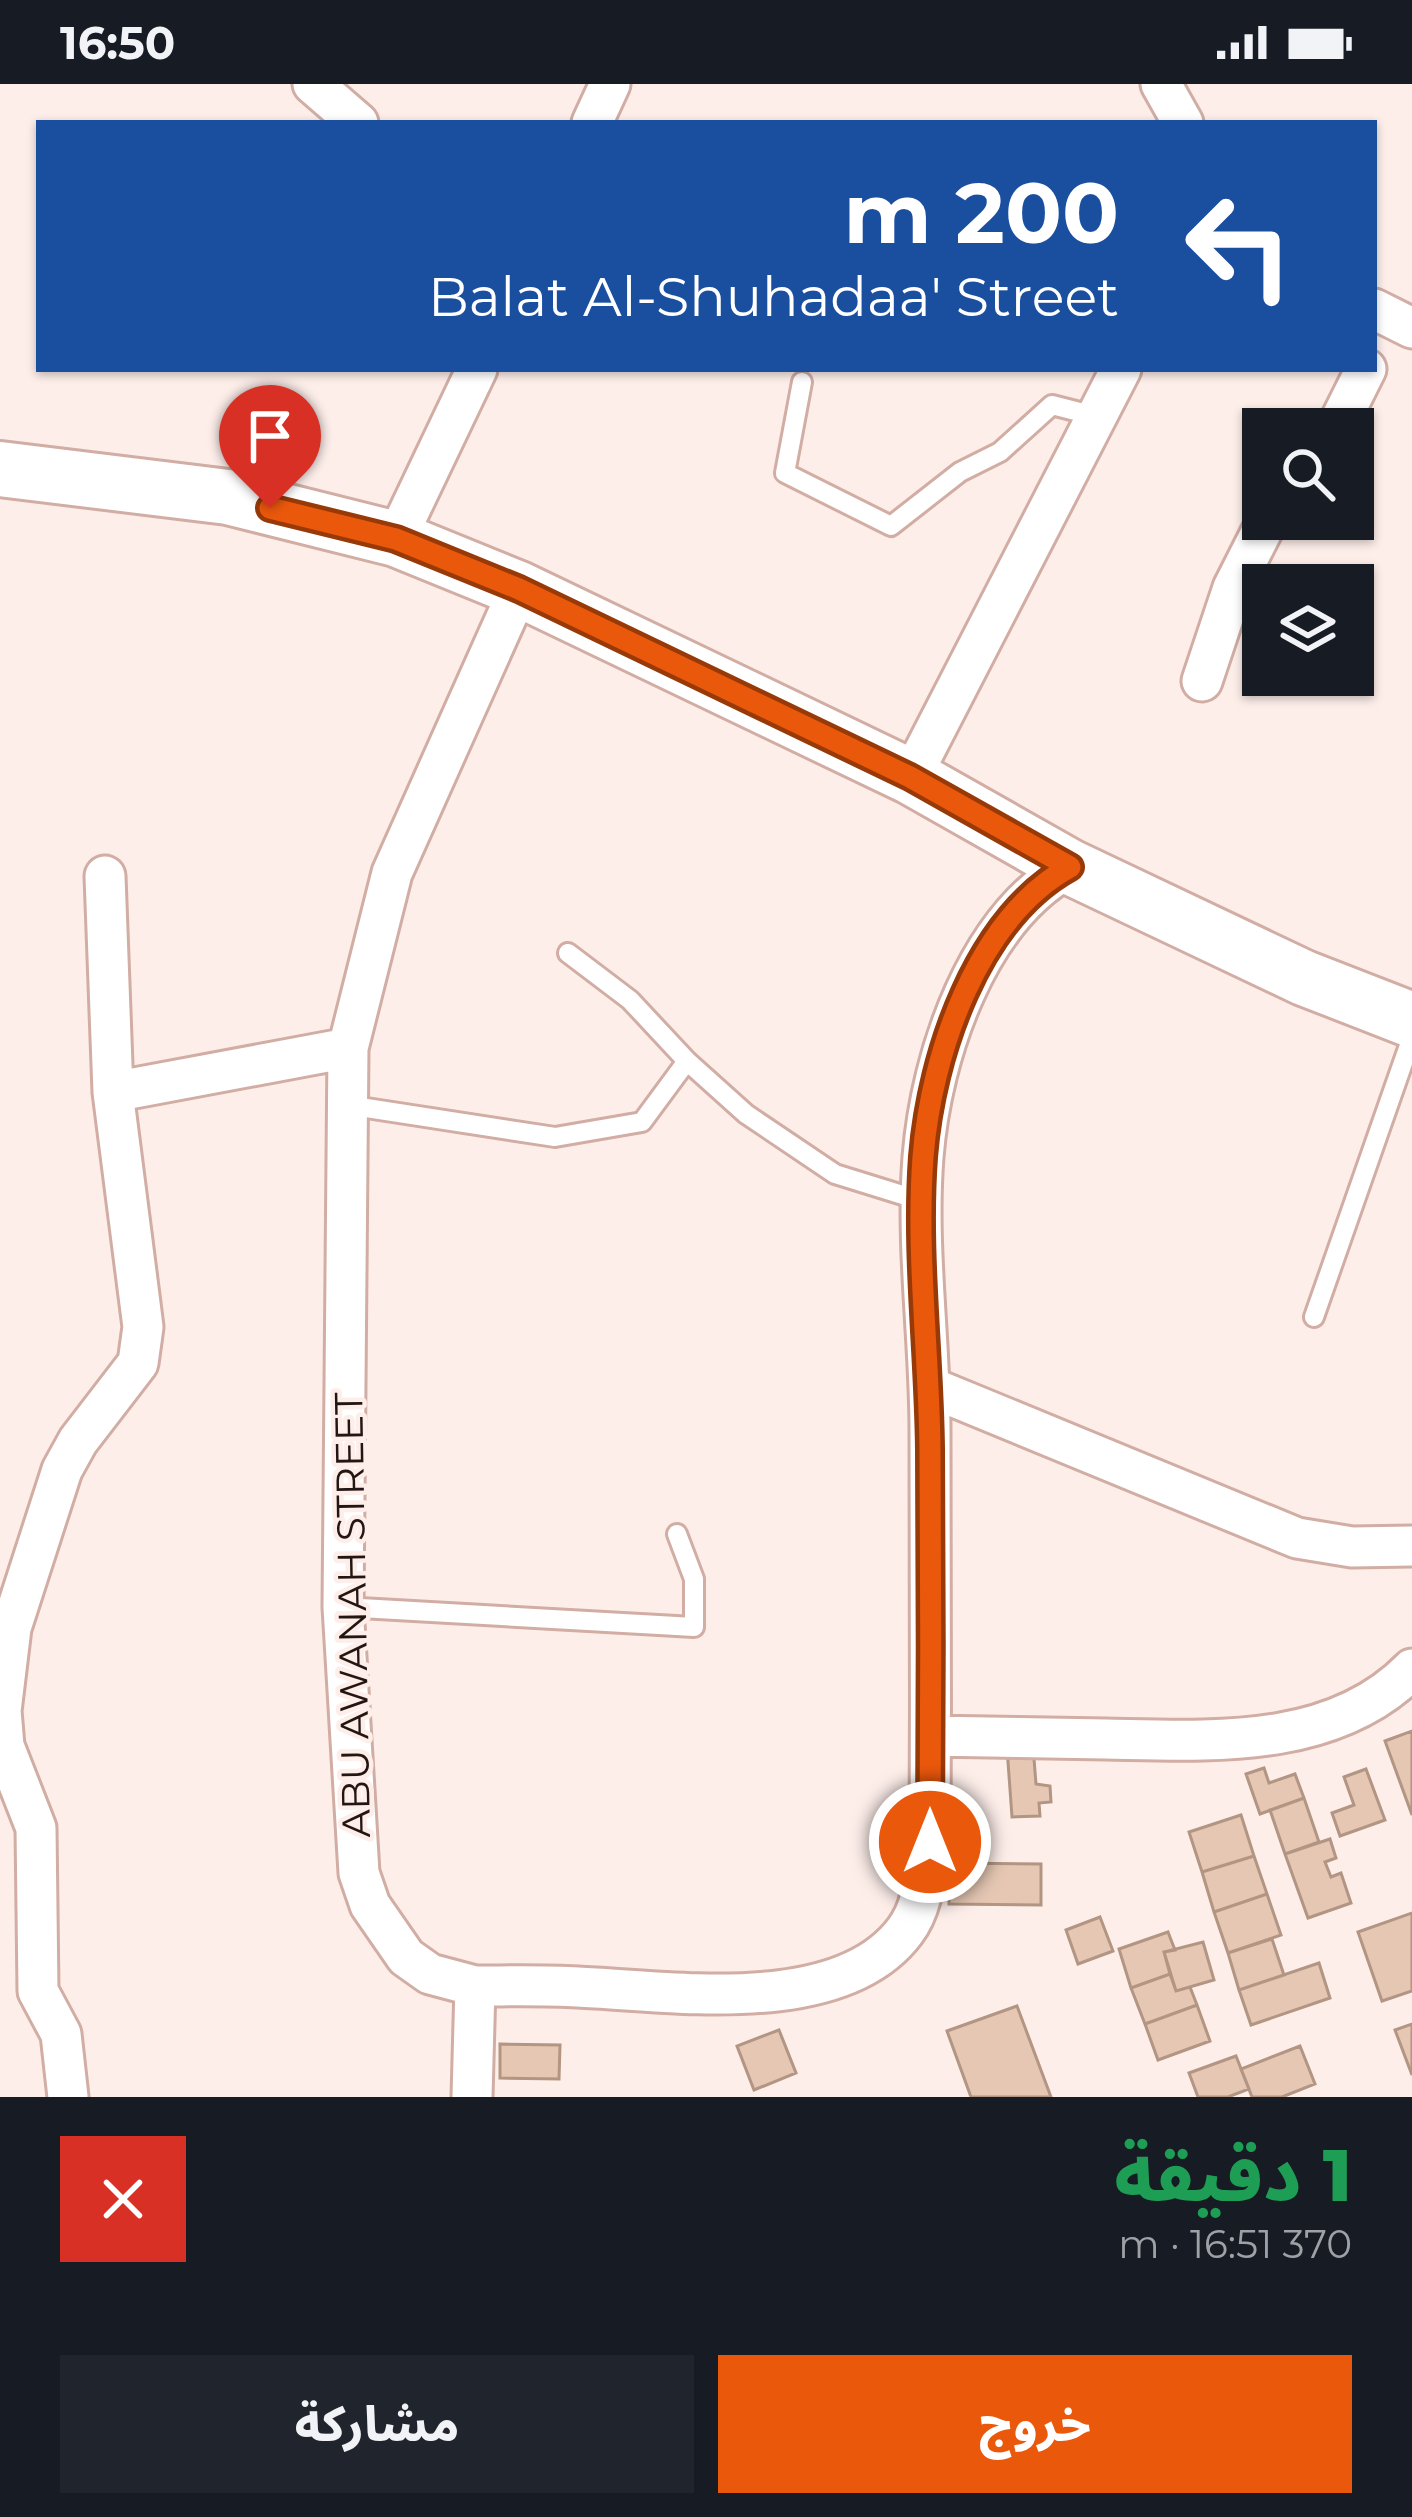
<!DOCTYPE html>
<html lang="ar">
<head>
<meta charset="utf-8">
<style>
  body { margin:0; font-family:Montserrat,"Noto Sans Arabic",sans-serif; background:#20242c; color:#f1f3f6; direction:rtl; height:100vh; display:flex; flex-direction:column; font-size:45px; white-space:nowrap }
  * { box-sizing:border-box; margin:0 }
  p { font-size:39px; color:#9ea1a6 }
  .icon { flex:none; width:66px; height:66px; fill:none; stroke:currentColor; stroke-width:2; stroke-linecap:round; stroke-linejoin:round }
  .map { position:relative; height:2013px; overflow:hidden; direction:ltr }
  .drawer { display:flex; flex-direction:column; background:#171b24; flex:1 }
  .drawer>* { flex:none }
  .hud { position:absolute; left:36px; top:36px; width:1341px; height:252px; border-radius:0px; box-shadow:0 3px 9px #0004; direction:rtl; background:#1a4fa0; color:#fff; overflow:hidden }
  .fabs { position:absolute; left:1242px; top:324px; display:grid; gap:24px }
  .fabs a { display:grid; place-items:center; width:132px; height:132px; border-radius:0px; background:#171b24; box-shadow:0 3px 9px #0004; font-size:60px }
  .pin { position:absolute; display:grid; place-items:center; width:102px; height:102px; color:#fff; margin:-123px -51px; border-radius:50% 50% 50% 0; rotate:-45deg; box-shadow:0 0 12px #0007 }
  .pin .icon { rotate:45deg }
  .me { position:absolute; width:132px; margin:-66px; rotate:0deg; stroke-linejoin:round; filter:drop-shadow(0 0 9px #0008) }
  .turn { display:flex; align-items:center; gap:42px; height:252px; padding:0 60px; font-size:54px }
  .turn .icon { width:156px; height:156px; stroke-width:2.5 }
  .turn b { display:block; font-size:84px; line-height:102px }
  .round { display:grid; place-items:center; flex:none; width:126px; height:126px; border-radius:0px; background:#20242c }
  .head { display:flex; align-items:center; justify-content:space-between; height:204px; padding:0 60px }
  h1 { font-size:72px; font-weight:800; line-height:90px; color:#1e9e55 }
  .button { display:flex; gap:24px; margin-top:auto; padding:24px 60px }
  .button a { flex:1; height:138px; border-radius:0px; background:#ea580c; color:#fff; font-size:48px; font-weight:800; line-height:138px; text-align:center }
  .button a+a { background:#20242c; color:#f1f3f6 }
  .status { display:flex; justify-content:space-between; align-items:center; height:84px; padding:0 60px; background:#171b24; direction:ltr }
  .status svg { height:33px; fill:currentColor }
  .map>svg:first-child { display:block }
</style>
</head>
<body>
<div class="status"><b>16:50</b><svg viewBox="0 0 49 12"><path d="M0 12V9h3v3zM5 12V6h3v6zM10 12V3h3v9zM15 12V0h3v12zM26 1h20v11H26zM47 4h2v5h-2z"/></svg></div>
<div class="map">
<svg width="1412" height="2013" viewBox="0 0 1412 2013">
  <rect width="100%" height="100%" fill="#fdeeea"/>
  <path fill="#e5c7b3" stroke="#b29582" stroke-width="3" d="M1412,1647V1731L1385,1657Z
    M1033,1662L1036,1700L1050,1702L1051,1718L1039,1719L1040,1732L1012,1733L1007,1664Z
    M1264,1684L1269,1699L1295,1690L1304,1714L1260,1730L1246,1690Z
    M1366,1685L1385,1736L1340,1752L1332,1729L1354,1721L1344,1693Z
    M1304,1714L1319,1758L1285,1770L1270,1726Z
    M1241,1731L1254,1772L1202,1788L1189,1748Z
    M1330,1755L1336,1774L1325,1778L1331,1793L1341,1789L1351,1819L1308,1834L1285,1770Z
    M1254,1772L1267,1810L1214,1828L1202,1788Z
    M949,1779L1041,1780V1821L949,1820Z
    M1267,1810L1281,1851L1228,1869L1214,1828Z
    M1412,1829V1907L1382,1917L1358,1848Z
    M1100,1833L1113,1867L1078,1880L1066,1846Z
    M1168,1848L1175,1866L1164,1868L1170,1890L1131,1904L1119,1865Z
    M1272,1855L1284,1891L1239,1906L1228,1869Z
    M1203,1858L1214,1896L1176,1907L1164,1868Z
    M1319,1879L1330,1914L1251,1941L1239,1906Z
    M1170,1890L1176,1907L1190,1903L1197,1921L1145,1940L1131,1904Z
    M1197,1921L1210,1957L1158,1976L1145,1940Z
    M1017,1922L1051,2013H971L947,1947Z
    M1412,1940V1991L1395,1946Z
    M779,1946L796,1989L754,2006L737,1962Z
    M500,1960L560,1961L559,1995L500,1994Z
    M1300,1962L1315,2000L1282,2013H1252L1241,1985Z
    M1236,1972L1249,2005L1228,2013H1198L1189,1989Z"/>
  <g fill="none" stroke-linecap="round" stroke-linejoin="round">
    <defs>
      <path id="lane" d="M802,298L785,389L891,442L960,388L1000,368L1052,321L1099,333
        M568,869L630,916L687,977L746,1030L835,1090L922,1117
        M347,1021L555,1053L642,1038L687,977
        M1314,1233L1412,953
        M343,1523L694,1543V1495L677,1450"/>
      <path id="street" d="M313,0L358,39
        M1161,0L1183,39
        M592,39L610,0
        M1374,225L1412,244
        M1336,345L1366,285
        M396,455L477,285
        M519,505L392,789L348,964L343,1523L359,1789L370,1821L406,1873L430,1890L475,1902C509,1902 544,1901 578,1903C671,1907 840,1934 905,1847C924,1822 925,1788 930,1758C931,1621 930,1484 930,1347C930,1256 916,1163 923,1073C931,971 977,834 1070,783
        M1202,597L1233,504L1268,435
        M911,693L1121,285
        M113,1008L348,964
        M930,1303L1297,1454L1352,1463L1412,1462
        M931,1652C989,1653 1048,1654 1106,1655C1209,1657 1333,1666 1412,1585
        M68,2013L61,1950L38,1907L36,1744L4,1662L1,1627L11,1544L62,1386L78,1357L138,1279L143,1243L113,1008L105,792
        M472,2013L475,1902"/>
      <path id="secondary" d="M0,385L228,413L396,455L519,505L911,693L1070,783L1304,894L1412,936"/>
    </defs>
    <use href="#lane" stroke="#d1ada4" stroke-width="24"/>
    <use href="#street" stroke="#d1ada4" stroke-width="45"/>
    <use href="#secondary" stroke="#d1ada4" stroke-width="60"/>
    <use href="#lane" stroke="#fff" stroke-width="18"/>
    <use href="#street" stroke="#fff" stroke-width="39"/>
    <use href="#secondary" stroke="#fff" stroke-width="54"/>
  </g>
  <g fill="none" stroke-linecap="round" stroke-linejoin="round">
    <defs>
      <path id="route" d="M270,424L396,455L519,505L910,693L1070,783C977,834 931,971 923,1073C916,1169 929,1269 930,1365C931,1496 931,1627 930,1758"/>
    </defs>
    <use href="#route" stroke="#983908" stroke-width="30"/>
    <use href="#route" stroke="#ea580c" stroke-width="21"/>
  </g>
  <g text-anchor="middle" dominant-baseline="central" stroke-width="9" stroke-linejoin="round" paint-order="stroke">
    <g font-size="39" fill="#231612" stroke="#fdeeea">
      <text transform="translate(352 1531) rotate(-91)">ABU AWANAH STREET</text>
    </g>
  </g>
</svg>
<div class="fabs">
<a><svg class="icon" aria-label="search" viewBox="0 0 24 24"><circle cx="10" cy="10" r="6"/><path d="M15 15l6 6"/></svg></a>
<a><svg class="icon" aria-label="layers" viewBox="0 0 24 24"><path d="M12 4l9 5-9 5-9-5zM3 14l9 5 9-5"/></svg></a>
</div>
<div class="pin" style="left:270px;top:424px;background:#d93025"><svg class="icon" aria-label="arrive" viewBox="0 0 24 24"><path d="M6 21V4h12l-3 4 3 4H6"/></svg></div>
<svg class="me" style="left:930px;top:1758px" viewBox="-20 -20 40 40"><circle r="17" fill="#ea580c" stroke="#fff" stroke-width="3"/><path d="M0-11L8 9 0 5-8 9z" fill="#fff"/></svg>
<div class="hud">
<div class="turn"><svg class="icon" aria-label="left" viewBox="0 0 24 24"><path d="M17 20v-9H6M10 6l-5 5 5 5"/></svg><div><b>200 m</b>Balat Al-Shuhadaa' Street</div></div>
</div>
</div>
<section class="drawer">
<div class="head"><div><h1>1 دقيقة</h1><p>370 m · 16:51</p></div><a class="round" style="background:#d93025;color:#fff"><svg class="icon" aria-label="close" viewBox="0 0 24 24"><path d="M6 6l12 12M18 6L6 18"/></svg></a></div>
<div class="button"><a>خروج</a><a>مشاركة</a></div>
</section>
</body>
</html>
